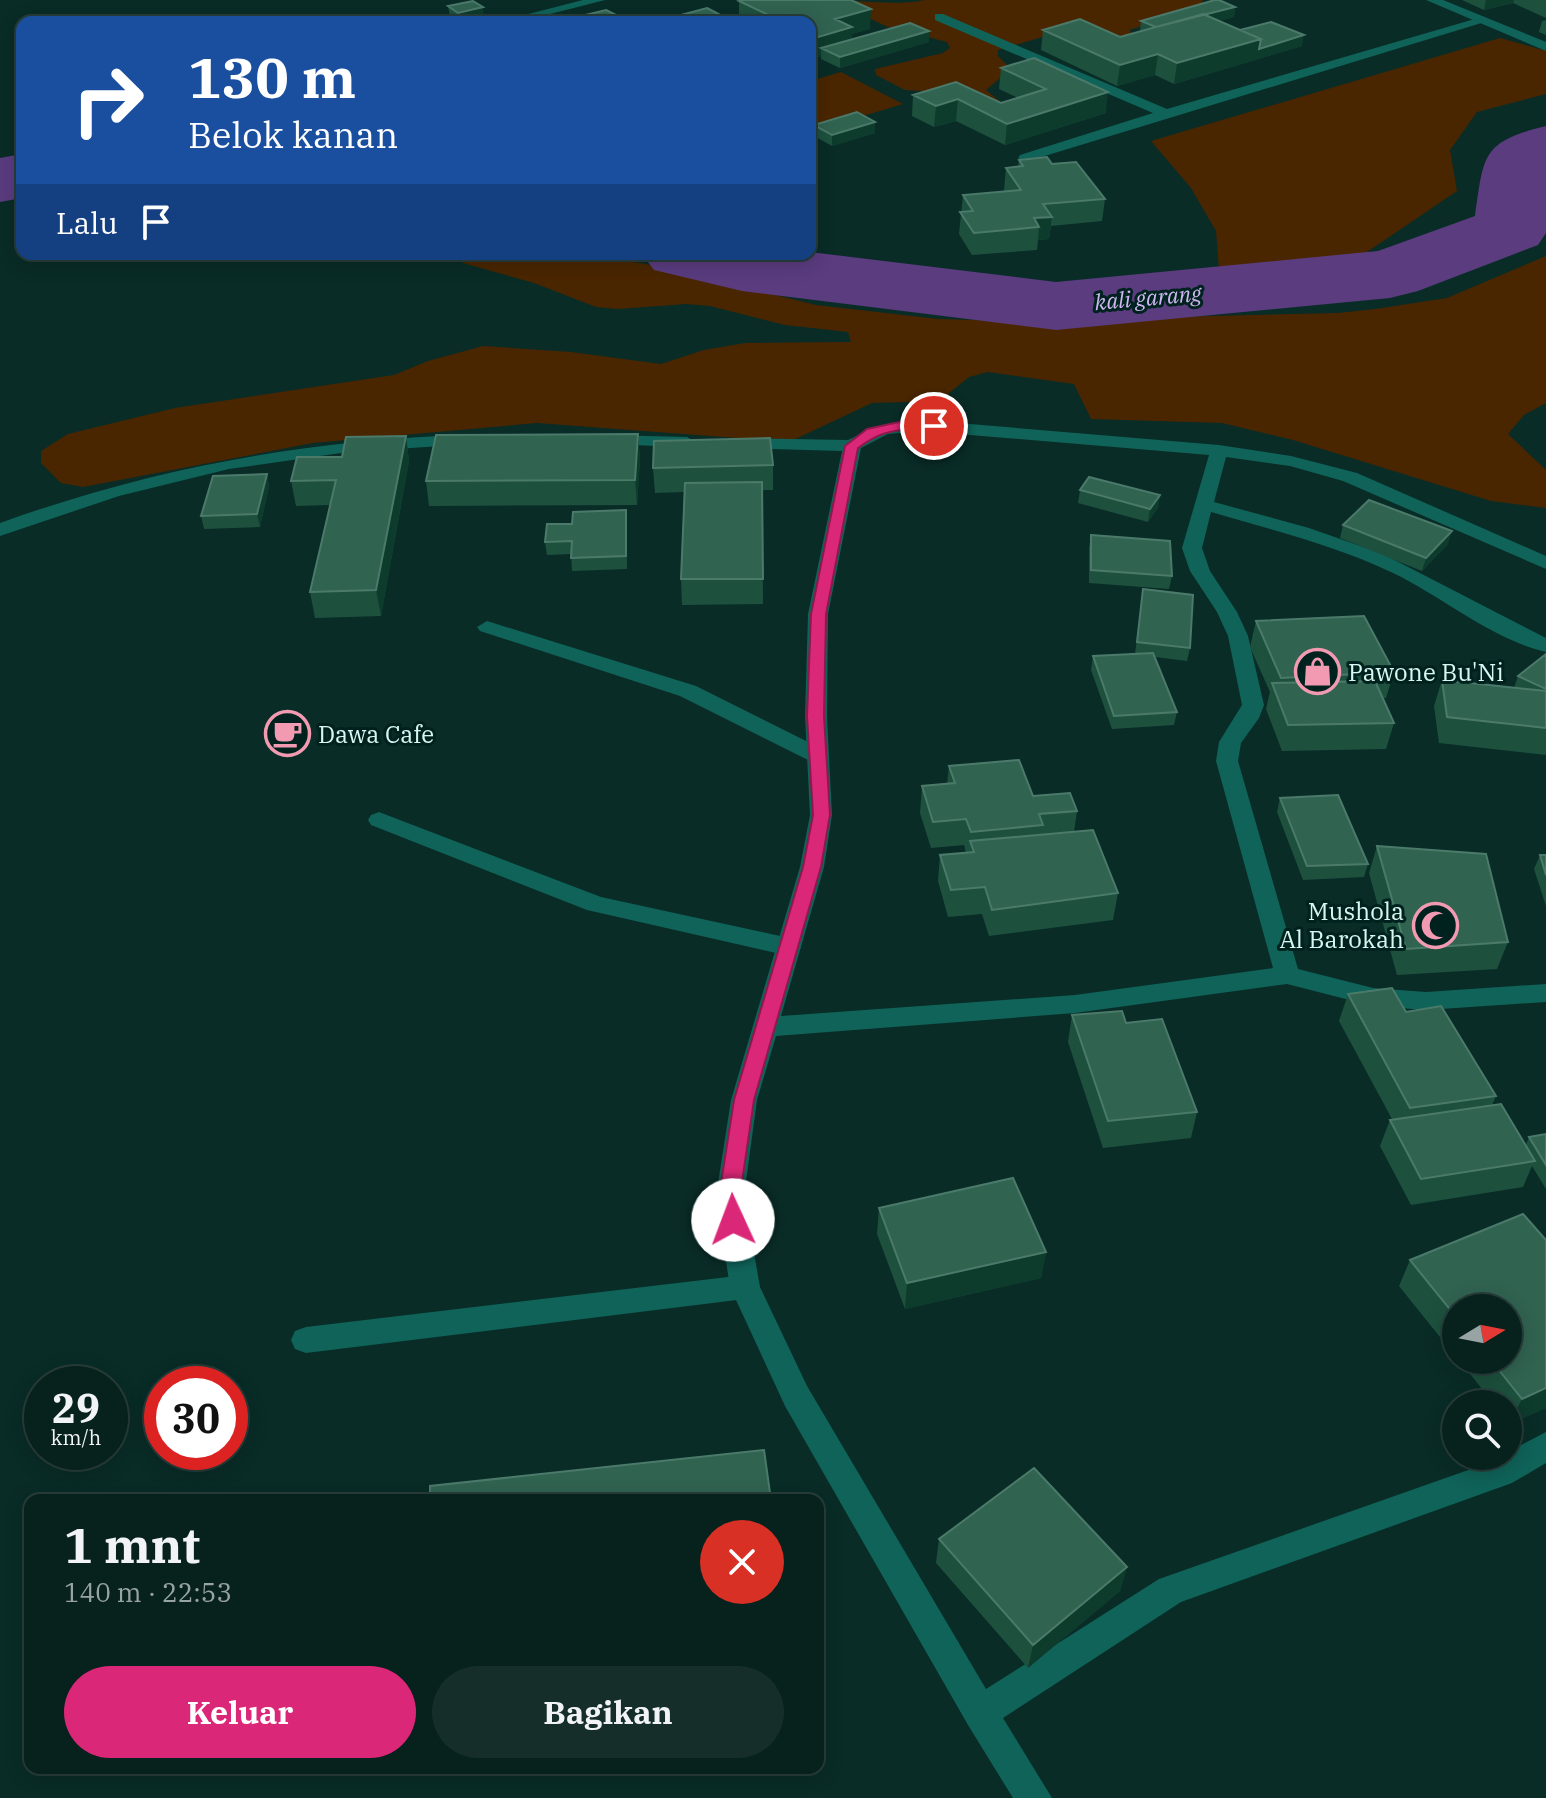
<!DOCTYPE html>
<html lang="id">
<head>
<meta charset="utf-8">
<style>
  body { margin:0; font-family:"IBM Plex Serif",serif; background:#152e2a; color:#f1f3f6; height:100vh; display:flex; flex-direction:column; font-size:30px; white-space:nowrap }
  * { box-sizing:border-box; margin:0 }
  p { font-size:26px; color:#98a3a4 }
  .icon { flex:none; width:44px; height:44px; fill:none; stroke:currentColor; stroke-width:2; stroke-linecap:round; stroke-linejoin:round }
  .map { position:relative; flex:1; overflow:hidden }
  .sheet { position:absolute; left:24px; top:1494px; width:800px; height:280px; display:flex; flex-direction:column; background:#07211d; border-radius:16px; box-shadow:0 4px 20px #0003,0 0 0 2px #283e3b }
  .sheet>* { flex:none }
  .guide { position:absolute; left:16px; top:16px; width:800px; height:244px; border-radius:16px; box-shadow:0 4px 20px #0003,0 0 0 2px #283e3b; background:#1a4fa0; color:#fff; overflow:hidden }
  .needle { width:52px; rotate:80deg }
  .tools { position:absolute; left:1442px; top:1294px; display:grid; gap:16px }
  .tools a { display:grid; place-items:center; width:80px; height:80px; border-radius:50%; background:#07211d; box-shadow:0 4px 20px #0003,0 0 0 2px #283e3b; font-size:40px }
  .speed { position:absolute; left:24px; top:1366px; display:flex; gap:16px; font-size:40px; font-weight:700; text-align:center }
  .speed>* { display:grid; place-content:center; width:104px; height:104px; border-radius:50%; background:#07211d; box-shadow:0 4px 20px #0003,0 0 0 2px #283e3b; line-height:1 }
  .speed small { font-size:20px; font-weight:400 }
  .speed .limit { border:12px solid #d22; background:#fff; color:#111 }
  .pin { position:absolute; display:grid; place-items:center; width:68px; height:68px; color:#fff; margin:-34px; border:4px solid #fff; border-radius:50%; box-shadow:0 2px 8px #0007 }
  .me { position:absolute; width:88px; margin:-44px; rotate:358deg; stroke-linejoin:round; filter:drop-shadow(0 0 6px #0008) }
  .turn { display:flex; align-items:center; gap:28px; height:168px; padding:0 40px; font-size:36px }
  .turn .icon { width:104px; height:104px; stroke-width:2.5 }
  .turn b { display:block; font-size:56px; line-height:68px }
  .then { display:flex; align-items:center; height:76px; padding:0 40px; background:#0003; gap:16px; font-size:30px }
  .round { display:grid; place-items:center; flex:none; width:84px; height:84px; border-radius:42px; background:#152e2a }
  .summary { display:flex; align-items:center; justify-content:space-between; height:136px; padding:0 40px }
  h1 { font-size:48px; font-weight:700; line-height:60px }
  .primary-button { display:flex; gap:16px; margin-top:auto; padding:16px 40px }
  .primary-button a { flex:1; height:92px; border-radius:48px; background:#db2777; color:#fff; font-size:32px; font-weight:700; line-height:92px; text-align:center }
  .primary-button a+a { background:#152e2a; color:#f1f3f6 }
  .map>svg:first-child { display:block }
</style>
</head>
<body>
<div class="map">
<svg width="1546" height="1798" viewBox="0 0 1546 1798">
  <rect width="100%" height="100%" fill="#092c27"/>
  <path fill="#4a2600" d="M829,0C854,0 903,6 924,0H1202L1206,7L1129,30L1141,41L1046,36L998,50V56L1011,69L986,90L1003,104L939,92L905,90L876,75L875,69L943,53L950,48L947,42L888,27Z
    M1500,38L1546,51V94L1477,112L1450,150L1457,191L1364,254L1219,270L1216,231L1191,188L1151,141Z
    M841,72L903,104L810,132V81Z
    M458,254H586L657,266L816,305L938,319L1086,323L1169,317L1338,313L1375,309L1447,298L1546,256V403L1524,415L1508,434L1546,470V508L1491,501L1293,440L1222,423L1091,419L1074,384L988,372L969,377L939,401L872,403L789,442L537,423L313,443L83,487L61,483L41,463V451L68,434L175,408L394,375L428,361L483,346L571,352L661,364L704,350L745,343L851,342L848,332L785,325L710,306L686,304L618,309L596,307L534,283L463,263Z"/>
  <g fill="none" stroke-linecap="round" stroke-linejoin="round">
    <path fill="#8074a1" fill-rule="evenodd" d="M17,172L22,174L21,179L0,181V173Z"/>
    <path fill="#5a3c7f" fill-rule="evenodd" d="M1546,126V233L1538,245L1418,291L1390,298L1056,330L742,291L654,270L642,254L810,252L1056,282L1378,251L1475,216C1484,155 1481,142 1546,126Z
      M22,154V198L0,202V158Z"/>
    <path fill="#0f6359" fill-rule="evenodd" d="M487,621L696,686L826,751L829,756L826,761H810L680,696L480,631L477,627Z
      M379,812L601,897L789,938L798,941L801,947L798,953L789,956L587,910L371,825L368,820L371,815Z
      M745,1275L755,1278L760,1287L755,1296L745,1299L306,1353L295,1349L291,1340L295,1331L306,1327Z"/>
    <path fill="#0f6359" fill-rule="evenodd" d="M583,0H605L519,22H497Z
      M935,14H943L1167,109L1478,18L1488,21L1025,162L1018,158L1020,155L1153,113L935,20Z
      M922,420L1219,445L1291,456L1357,473L1546,556V569L1343,481L1290,466L1226,457L1214,502L1309,528L1383,554L1546,638V652C1491,639 1443,597 1393,573C1335,545 1272,530 1211,512L1202,548L1210,571L1237,612L1248,636L1264,705L1259,718L1241,743L1238,761L1298,969L1373,988L1426,992L1546,984V1002L1426,1010L1373,1006L1287,984L1075,1013L776,1036L757,1100L744,1196L760,1287L807,1386L986,1689L1159,1579L1508,1456V1452L1546,1432V1463L1512,1483L1181,1602L1003,1718L1052,1798H1013L968,1725L785,1406L730,1287L716,1196L731,1100L800,867L810,815L805,716L808,614L842,451L739,448L730,443L739,438L848,440L875,427ZM922,431L1209,455L1182,548L1190,571L1217,612L1228,636L1242,705L1219,742L1216,761L1273,968L1075,995L781,1016L824,867L832,815L827,716L828,614L861,448L888,434Z
      M467,435L476,440L473,444L348,452L229,469L119,496L0,536V523C152,468 306,440 467,435Z
      M607,435L687,437L696,442L687,447L601,444L598,440Z"/>
    <path fill="#0f6359" fill-rule="evenodd" d="M1426,0H1443L1546,42V51Z"/>
  </g>
  <path fill="#1d513e" d="M1462,0H1546V18L1513,3L1484,10Z
    M739,1L870,29L852,34V39L929,31V42L840,68L821,59V56L815,58L810,55V22H741L739,21Z
    M448,6L484,18L464,22H458L450,17Z
    M1235,7L1234,17L1219,21L1240,30L1302,46L1174,84L1155,75L1117,86L1041,50L1043,30L1120,37L1141,31H1140L1141,21Z
    M1546,20V35L1539,32L1542,21Z
    M1001,68L1106,113L1005,145L956,121L934,127L912,116L913,95L1001,103L1018,98L999,89Z
    M875,122V133L832,146L814,136V125Z
    M1019,160L1052,164L1105,199L1102,221L1051,226L1049,239L1038,240L1037,250L972,255L959,234L963,195L1005,192L1004,190L1006,168L1018,167Z
    M638,434L640,459L637,505L429,506L426,481Z
    M406,436L409,461L381,616L315,618L310,592L330,505L296,506L291,481L342,457Z
    M773,465V490H762L763,604L682,605L681,579L684,492L655,493L653,468Z
    M267,474L269,487L260,527L204,529L201,516Z
    M1080,490L1160,495L1158,508L1148,522L1078,503Z
    M626,510L627,569L572,571L571,554L547,555L545,542L572,524Z
    M1343,525L1448,544L1422,571L1340,538Z
    M1091,535L1172,576L1169,589L1089,583V548Z
    M1143,589L1190,648L1187,661L1155,657L1177,712L1174,725L1112,729L1091,670L1093,656L1135,654Z
    M1256,621L1394,672L1386,698H1383L1394,723L1386,749L1282,751L1266,709L1270,692L1250,647Z
    M1546,655V755L1439,743L1434,706L1442,680L1514,688L1518,676Z
    M949,766L1077,811L1074,832L1118,893L1113,920L989,936L982,914L948,917L938,881L940,855L966,853L964,845L931,848L920,813L922,786L947,784Z
    M1280,798L1368,864L1364,877L1303,880L1277,812Z
    M1377,846L1508,942L1497,969L1397,975L1369,873Z
    M1540,855H1546V906L1534,869Z
    M1348,994L1406,1012L1496,1096L1492,1105L1526,1145L1529,1137L1546,1134V1189L1532,1166L1523,1187L1411,1205L1380,1146L1390,1120L1392,1119L1339,1021Z
    M1072,1015L1126,1023L1197,1112L1191,1138L1103,1148L1068,1042Z
    M879,1208L1046,1252L1041,1278L905,1309L877,1234Z
    M1523,1214L1546,1240V1408L1509,1424L1508,1422V1404H1494L1459,1360H1508V1308H1456V1357L1399,1286L1410,1260Z
    M939,1539L1127,1567L1120,1591L1028,1668L936,1563Z"/>
  <path fill="#0d3b2c" d="M1486,0H1514L1513,3L1484,10Z
    M483,7L484,18L459,22L458,13Z
    M1235,7L1234,17L1201,26L1190,19Z
    M871,9L870,29L852,34V47L821,48V56L815,58V38L835,19Z
    M929,31V42L840,68V57Z
    M1304,35L1302,46L1174,84L1177,63L1261,39Z
    M1158,54L1155,75L1117,86L1120,65Z
    M1108,92L1106,113L1005,145L1007,124Z
    M958,99L956,121L934,127L936,106Z
    M875,122V133L832,146V135Z
    M1052,217L1049,239L1038,240L1039,227L1034,218Z
    M638,434L640,459L637,505L635,480Z
    M406,436L409,461L381,616L376,590Z
    M267,474L269,487L260,527L257,514Z
    M1160,495L1158,508L1148,522L1150,509Z
    M1452,531L1448,544L1422,571L1426,558Z
    M1046,1252L1041,1278L905,1309L907,1283Z
    M1546,1388V1408L1509,1424L1522,1399Z
    M1127,1567L1120,1591L1028,1668L1033,1645Z"/>
  <path fill="#316351" stroke="#4b7a6a" stroke-width="2" d="M743,0H851L871,9L835,19L852,27L815,38L810,35V22H783L739,1Z
    M1215,0H1219L1235,7L1156,27L1141,21Z
    M473,1L483,7L458,13L448,6Z
    M707,8L732,21L727,22H660L658,21Z
    M606,10L624,19L613,22H580L573,18Z
    M1203,14L1261,39L1177,63L1158,54L1120,65L1043,30L1080,19L1120,37Z
    M1271,22L1304,35L1259,49L1261,39L1240,30Z
    M910,23L929,31L840,57L821,48Z
    M1034,58L1108,92L1007,124L958,99L936,106L913,95L956,82L1001,103L1046,89L1001,68Z
    M857,112L875,122L832,135L814,125Z
    M1047,157L1052,164L1076,162L1105,199L1043,204L1052,217L1034,218L1039,227L974,233L960,212L973,211L963,195L1021,190L1006,168L1023,166L1019,160Z
    M638,434L635,480L426,481L436,435Z
    M406,436L376,590L310,592L336,480L291,481L297,457H342L346,437Z
    M770,438L773,465L653,468L654,441Z
    M267,474L257,514L201,516L213,476Z
    M1089,477L1160,495L1150,509L1080,490Z
    M762,482L763,579H681L685,483Z
    M1369,500L1452,531L1426,558L1343,525Z
    M626,510V556L571,558L572,541L545,542L547,524H572L573,512Z
    M1091,535L1170,541L1172,576L1091,570Z
    M1143,589L1193,595L1190,648L1137,642Z
    M1364,616L1394,672L1281,678L1256,621Z
    M1153,653L1177,712L1114,716L1093,656Z
    M1546,654V689L1518,676Z
    M1442,680L1546,691V728L1447,717Z
    M1375,681L1394,723L1288,725L1272,683Z
    M1019,760L1033,796L1070,793L1077,811L1039,814L1043,825L971,832L966,819L933,822L922,786L955,783L949,766Z
    M1338,795L1368,864L1307,866L1280,798Z
    M1093,830L1118,893L992,910L985,887L951,890L940,855L974,852L970,841Z
    M1377,846L1486,854L1508,942L1406,949Z
    M1540,855H1546V875Z
    M1392,988L1406,1012L1441,1006L1496,1096L1410,1108L1348,994Z
    M1122,1011L1126,1023L1162,1019L1197,1112L1108,1121L1072,1015Z
    M1501,1104L1535,1161L1421,1179L1390,1120Z
    M1546,1134V1165L1529,1137Z
    M1013,1178L1046,1252L907,1283L879,1208Z
    M1523,1214L1546,1240V1388L1522,1399L1491,1360H1508V1308H1456V1317L1410,1260Z
    M764,1450L771,1500H430V1486Z
    M1034,1468L1127,1567L1033,1645L939,1539Z"/>
  <path fill="#db2777" stroke="#8e194d" stroke-width="2" d="M904,421L934,422L940,426C930,433 914,428 901,430C883,432 872,438 858,448L826,614L824,716L830,815L821,867L754,1100L740,1196L744,1220L741,1226L733,1228L725,1226L719,1196L734,1100L803,867L813,815L807,716L811,614L845,446L867,429Z"/>
  <defs>
    <symbol id="shop-ring" viewBox="-11 -11 22 22"><circle r="9.5" fill="#00221e" stroke="#f19ab1" stroke-width="1.5"/><path d="M-5-2.5h2.3a2.7 3.5 0 0 1 5.4 0H5L5.5 6h-11ZM-1.5-2.5h3a1.5 2.3 0 0 0-3 0Z" fill="#f19ab1"/></symbol>
    <symbol id="cafe-ring" viewBox="-11 -11 22 22"><circle r="9.5" fill="#00221e" stroke="#f19ab1" stroke-width="1.5"/><path d="M-5.5-4.5H6V0H3Q3 3.5 0 3.5H-2.5Q-5.5 3.5-5.5 0ZM3-3.2v2h1.7v-2ZM-6 4.5H4V6H-6Z" fill="#f19ab1"/></symbol>
    <symbol id="mosque-ring" viewBox="-11 -11 22 22"><circle r="9.5" fill="#00221e" stroke="#f19ab1" stroke-width="1.5"/><path d="M3.5-4.9A6 6 0 1 0 3.5 4.9A5 5 0 1 1 3.5-4.9Z" fill="#f19ab1"/></symbol>
  </defs>
  <g fill-rule="evenodd">
    <use href="#shop-ring" x="1292" y="646" width="51" height="51"/>
    <use href="#cafe-ring" x="262" y="708" width="51" height="51"/>
    <use href="#mosque-ring" x="1410" y="900" width="51" height="51"/>
  </g>
  <g text-anchor="middle" dominant-baseline="central" stroke-width="6" stroke-linejoin="round" paint-order="stroke">
    <g font-size="22" font-style="italic" fill="#d0b9f3" stroke="#00221e">
      <text transform="translate(1148 297) rotate(-5)">kali garang</text>
    </g>
    <g font-size="24" fill="#d8f7f1" stroke="#00221e" text-anchor="start">
      <text x="1348" y="672">Pawone Bu'Ni</text>
      <text x="318" y="734">Dawa Cafe</text>
      <text x="1404" y="911" text-anchor="end">Mushola<tspan x="1404" dy="28">Al Barokah</tspan></text>
    </g>
  </g>
</svg>
<div class="tools">
<a><svg class="needle" viewBox="-14 -14 28 28"><path d="M0-13l5 13h-10z" fill="#e53935"/><path d="M0 13l5-13h-10z" fill="#98a3a4"/></svg></a>
<a><svg class="icon" aria-label="search" viewBox="0 0 24 24"><circle cx="10" cy="10" r="6"/><path d="M15 15l6 6"/></svg></a>
</div>
<div class="speed"><div>29<small>km/h</small></div><div class="limit">30</div></div>
<div class="pin" style="left:934px;top:426px;background:#d93025"><svg class="icon" aria-label="arrive" viewBox="0 0 24 24"><path d="M6 21V4h12l-3 4 3 4H6"/></svg></div>
<svg class="me" style="left:733px;top:1220px" viewBox="-20 -20 40 40"><circle r="19" fill="#fff"/><path d="M0-13L10 11 0 6-10 11z" fill="#db2777"/></svg>
<div class="guide">
<div class="turn"><svg class="icon" aria-label="right" viewBox="0 0 24 24"><path d="M7 20v-9h11M14 6l5 5-5 5"/></svg><div><b>130 m</b>Belok kanan</div></div>
<div class="then">Lalu<svg class="icon" aria-label="arrive" viewBox="0 0 24 24"><path d="M6 21V4h12l-3 4 3 4H6"/></svg></div>
</div>
<section class="sheet">
<div class="summary"><div><h1>1 mnt</h1><p>140 m · 22:53</p></div><a class="round" style="background:#d93025;color:#fff"><svg class="icon" aria-label="close" viewBox="0 0 24 24"><path d="M6 6l12 12M18 6L6 18"/></svg></a></div>
<div class="primary-button"><a>Keluar</a><a>Bagikan</a></div>
</section>
</div>
</body>
</html>
